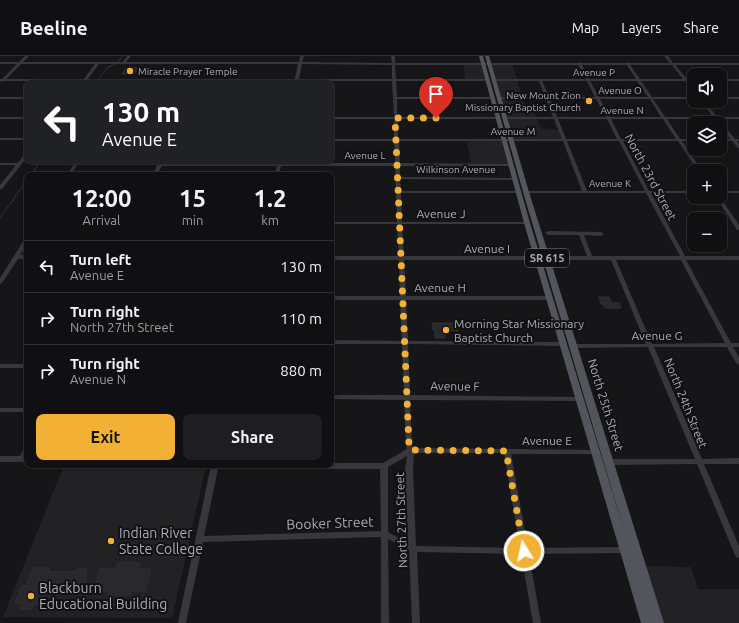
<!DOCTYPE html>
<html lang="en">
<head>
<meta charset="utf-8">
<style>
  body { margin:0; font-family:Ubuntu,sans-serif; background:#1e1e20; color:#f1f3f6; height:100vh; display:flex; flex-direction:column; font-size:15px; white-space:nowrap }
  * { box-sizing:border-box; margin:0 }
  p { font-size:13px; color:#9c9d9f }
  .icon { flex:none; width:22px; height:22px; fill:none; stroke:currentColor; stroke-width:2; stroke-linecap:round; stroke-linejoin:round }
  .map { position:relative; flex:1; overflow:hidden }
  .drawer { position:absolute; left:24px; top:116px; width:310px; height:296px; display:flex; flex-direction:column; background:#101012; border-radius:8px; box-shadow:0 2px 6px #0003,0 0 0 1px #303032 }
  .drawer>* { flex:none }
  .banner { position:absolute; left:24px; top:24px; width:310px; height:84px; border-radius:8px; box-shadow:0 2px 6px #0003,0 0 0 1px #303032; background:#202124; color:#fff; overflow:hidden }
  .controls { position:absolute; left:687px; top:12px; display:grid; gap:8px }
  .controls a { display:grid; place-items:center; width:40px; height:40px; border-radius:8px; background:#101012; box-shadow:0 2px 6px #0003,0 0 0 1px #303032; font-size:20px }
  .pin { position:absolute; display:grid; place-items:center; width:34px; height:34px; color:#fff; margin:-41px -17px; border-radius:50% 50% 50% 0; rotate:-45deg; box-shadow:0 0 4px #0007 }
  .pin .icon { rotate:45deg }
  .me { position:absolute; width:44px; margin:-22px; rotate:350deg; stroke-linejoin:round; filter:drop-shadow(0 0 3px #0008) }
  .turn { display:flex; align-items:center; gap:14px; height:84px; padding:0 12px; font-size:18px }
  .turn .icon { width:52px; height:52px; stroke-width:2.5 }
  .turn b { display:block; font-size:28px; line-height:34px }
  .eta { display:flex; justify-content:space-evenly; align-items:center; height:68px; text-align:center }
  .eta b { font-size:24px; font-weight:600; line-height:28px }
  .action { display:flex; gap:8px; margin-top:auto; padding:8px 12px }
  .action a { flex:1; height:46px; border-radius:8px; background:#f2b134; color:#111; font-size:16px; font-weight:600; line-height:46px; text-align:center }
  .action a+a { background:#1e1e20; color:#f1f3f6 }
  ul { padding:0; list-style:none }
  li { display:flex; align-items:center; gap:12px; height:52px; padding:0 12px; border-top:1px solid #303032 }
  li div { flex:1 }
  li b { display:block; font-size:15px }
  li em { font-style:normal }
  header { display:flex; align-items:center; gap:24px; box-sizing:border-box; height:56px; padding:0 20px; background:#101012; border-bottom:1px solid #303032 }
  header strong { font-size:19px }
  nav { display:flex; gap:22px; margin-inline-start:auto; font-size:14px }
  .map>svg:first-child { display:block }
</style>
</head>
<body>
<header>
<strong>Beeline</strong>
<nav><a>Map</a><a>Layers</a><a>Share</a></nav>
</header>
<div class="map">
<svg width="739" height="567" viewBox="0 0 739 567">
  <rect width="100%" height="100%" fill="#161618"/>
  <path fill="#222225" d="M464,8H481L486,23H465Z
    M491,8H512L517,23H495Z
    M495,24H517L522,41H500Z
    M500,43H522L525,52H533L536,61H506Z
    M507,63H537L542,73L559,74L563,83H513Z
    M467,85H502L508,108H471Z
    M64,409L206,410L172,562L3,561Z
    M645,510L691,511L698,533H739V567H662Z"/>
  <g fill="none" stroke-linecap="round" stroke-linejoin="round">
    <path stroke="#2c353c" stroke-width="1" d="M118,6L123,0
      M96,27L108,11L116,8
      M31,119L41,105
      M0,162L27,124"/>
  </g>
  <path fill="#29292c" stroke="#303034" d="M130,11L138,12L134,18H122L126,12Z
    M599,241H609L612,247H619L621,252H605L603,248H601Z
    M432,267H457L458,275L445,274V282H435V274H433Z
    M118,507H139L138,513H151L145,535H132L130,539H108L109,535H94L100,513H116Z
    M33,512H49L48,516H75L76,513H87L85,519H87L83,532L48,530L42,548H34L32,553H21L23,548L15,547L22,530H26Z"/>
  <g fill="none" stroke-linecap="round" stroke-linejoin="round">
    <path fill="#37383d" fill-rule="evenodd" d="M25,0H29L23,6H123L127,0H131L126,6H299L300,0H304L302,6L392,7L391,0H395V7H577L579,6L581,7H625L627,6L629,7H670L664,0H668L673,7H739V9H675L687,23H694V25H689L694,32V35L685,25H641L652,41H694V43H653L665,61H713L701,45H705L717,61H739V63H719L735,83H739V85H737L739,88V92H738L732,85H720V83H730L720,69V67H718L715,63H667L680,83H694V85H682L702,115H698L678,85H623L649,135H694V137H651L685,200H739V204H686L731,287H739V291H733L739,301V309L736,307L727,291H654L702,403L739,402V408H704L739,490V502L736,501L735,499L697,408L610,409L607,408L606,406L607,404L610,403H695L648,291L574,292L571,290L574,288H646L611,204H404L406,240H549L552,242L549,244H406L408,285L562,286L565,288L562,290L408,288L410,339L579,341L582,343L579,345L410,344L412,389L414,392L598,394L600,396L598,398H511L528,492L626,491L629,492L630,494L629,496L626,497L529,498L541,567H533L521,498L417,496L420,567H412L409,494L388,483L389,567H381V481L203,486L186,567H178L211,409H331V407H383L407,393L406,389L404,344L331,343V339H404L402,288H331V284L402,285L400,244H331V240H400L399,204H331V200H399L397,168H331V166H397L395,110H281L279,119H275L277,110H162L157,119H153L157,109H77L71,119H67L76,105H80L79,107H158L159,105H162L163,107H277L278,105H282V107H395L394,85H331V83H394V63H331V61H394L392,25H298V27H294L298,8H99L86,25L83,27H82V25H4L2,26L0,25V23H2L17,8H0V6H19ZM21,8H95L84,23H6ZM302,8L392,9V23H299ZM395,9H578L586,23H493L491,24L493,25H539L545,41H499L497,42L499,43H546L553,61H504L502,62L504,63H554L562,83H398V63H498L500,62L498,61H397V43H493L495,42L493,41H397L396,25H488L490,24L488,23H396ZM582,9H627L636,23H589ZM630,9H672L683,23H640ZM542,25H587L595,41H549ZM590,25H637L648,41H599ZM550,43H596L606,61H557ZM600,43H650L661,61H610ZM558,63H607L617,83H566ZM611,63H663L676,83H621ZM399,85H563L582,135H524V137H646L680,200H592L584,179L601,180L604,178L601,176L548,175L545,177L548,179H579L587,200H404L402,168H527L529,167L527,166H402L401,137H518L520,136L518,135H401L400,123L515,124L517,123L515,122L400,121V110H511L513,109L511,108L400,107ZM567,85H619L645,135H587ZM616,204H681L725,287L652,288ZM414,397H504L520,492L416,490L413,413ZM407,400L405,413L408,487L388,476V411ZM218,413H380L381,475L204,480Z
      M720,23H739V25H720Z
      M0,41H27V43H0Z
      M720,41H739V43H720Z
      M0,61H27V63H0Z
      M0,82H27V84H0Z
      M25,97H27V101L2,133H0V129L16,109H0V107H18Z
      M720,135H739V137H720Z
      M716,141H720L739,169V174H737Z
      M27,182V188L20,199H27V203H18L2,227L0,228V222L24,184Z
      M0,308H27V312H0Z
      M0,352H27V356H0Z
      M25,390H27V406H0V400H20Z"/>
    <path fill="#53555c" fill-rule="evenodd" d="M479,0H483L530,167L626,481L523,136L485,0H489L529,136L664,567H641L524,167Z"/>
  </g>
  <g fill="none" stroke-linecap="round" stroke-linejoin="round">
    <path stroke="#f2b134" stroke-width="7" stroke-dasharray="0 12.6" d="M436,62H395L409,389L411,394L506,395L524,495"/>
  </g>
  <g fill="#f2b134" stroke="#111113" stroke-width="1.5">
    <circle cx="130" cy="15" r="4"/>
    <circle cx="589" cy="45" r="4"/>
    <circle cx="446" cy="274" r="4"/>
    <circle cx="111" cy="485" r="4"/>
    <circle cx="31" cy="540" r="4"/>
  </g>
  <g text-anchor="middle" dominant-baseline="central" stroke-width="4" stroke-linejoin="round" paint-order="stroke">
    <g font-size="10" fill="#a8adb8" stroke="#111113" text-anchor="start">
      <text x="138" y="15">Miracle Prayer Temple</text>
      <text x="581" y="39" text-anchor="end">New Mount Zion<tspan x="581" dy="12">Missionary Baptist Church</tspan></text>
    </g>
    <g font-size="10" fill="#a8adb8" stroke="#111113">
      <text x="594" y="16">Avenue P</text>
      <text x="620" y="34">Avenue O</text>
      <text x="622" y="54">Avenue N</text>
      <text x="513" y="75">Avenue M</text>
      <text x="365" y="99">Avenue L</text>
      <text x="456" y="113">Wilkinson Avenue</text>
      <text x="610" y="127">Avenue K</text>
    </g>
    <rect fill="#111113" stroke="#7b7e86" stroke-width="1" x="525" y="193" width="44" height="18" rx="3"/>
    <g font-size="11" font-weight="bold" fill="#a8adb8">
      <text x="547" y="202">SR 615</text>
    </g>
    <g font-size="12" fill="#a8adb8" stroke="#111113">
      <text transform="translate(651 121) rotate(62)">North 23rd Street</text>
      <text x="441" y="157">Avenue J</text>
      <text x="487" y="192">Avenue I</text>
      <text x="440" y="231">Avenue H</text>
      <text x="657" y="279">Avenue G</text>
      <text transform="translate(455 330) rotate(1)">Avenue F</text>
      <text transform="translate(686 347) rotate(68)">North 24th Street</text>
      <text transform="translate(606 349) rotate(73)">North 25th Street</text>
      <text x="547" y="384">Avenue E</text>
      <text transform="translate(401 464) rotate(-92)">North 27th Street</text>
    </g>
    <g font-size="12" fill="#a8adb8" stroke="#111113" text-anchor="start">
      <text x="454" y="267">Morning Star Missionary<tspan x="454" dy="14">Baptist Church</tspan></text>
    </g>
    <g font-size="14" fill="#a8adb8" stroke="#111113">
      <text transform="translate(330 467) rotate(-2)">Booker Street</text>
    </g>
    <g font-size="14" fill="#a8adb8" stroke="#111113" text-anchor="start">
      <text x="119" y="477">Indian River<tspan x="119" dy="16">State College</tspan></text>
      <text x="39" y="532">Blackburn<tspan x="39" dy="16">Educational Building</tspan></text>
    </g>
  </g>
</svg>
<div class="controls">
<a><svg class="icon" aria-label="sound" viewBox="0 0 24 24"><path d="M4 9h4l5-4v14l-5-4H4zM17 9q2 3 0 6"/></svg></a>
<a><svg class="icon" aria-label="layers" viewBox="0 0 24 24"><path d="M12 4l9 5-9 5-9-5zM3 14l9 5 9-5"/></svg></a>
<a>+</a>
<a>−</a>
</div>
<div class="pin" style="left:436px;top:62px;background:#d93025"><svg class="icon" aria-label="arrive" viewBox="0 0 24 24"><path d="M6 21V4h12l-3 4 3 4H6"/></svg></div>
<svg class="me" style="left:524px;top:495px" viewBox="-20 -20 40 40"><circle r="17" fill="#f2b134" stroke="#fff" stroke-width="3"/><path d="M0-11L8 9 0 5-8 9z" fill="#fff"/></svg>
<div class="banner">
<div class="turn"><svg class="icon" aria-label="left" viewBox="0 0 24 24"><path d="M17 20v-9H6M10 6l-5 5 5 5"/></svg><div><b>130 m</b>Avenue E</div></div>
</div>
<section class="drawer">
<div class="eta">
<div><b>12:00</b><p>Arrival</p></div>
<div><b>15</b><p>min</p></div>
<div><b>1.2</b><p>km</p></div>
</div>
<ul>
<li><svg class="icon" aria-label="left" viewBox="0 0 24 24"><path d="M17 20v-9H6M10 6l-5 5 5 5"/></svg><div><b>Turn left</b><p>Avenue E</p></div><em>130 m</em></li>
<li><svg class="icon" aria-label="right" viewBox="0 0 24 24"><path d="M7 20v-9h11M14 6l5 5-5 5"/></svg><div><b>Turn right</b><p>North 27th Street</p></div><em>110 m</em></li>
<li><svg class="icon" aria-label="right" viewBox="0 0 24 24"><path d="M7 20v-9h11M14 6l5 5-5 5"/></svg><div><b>Turn right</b><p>Avenue N</p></div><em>880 m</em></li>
</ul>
<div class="action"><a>Exit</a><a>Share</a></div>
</section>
</div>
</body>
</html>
